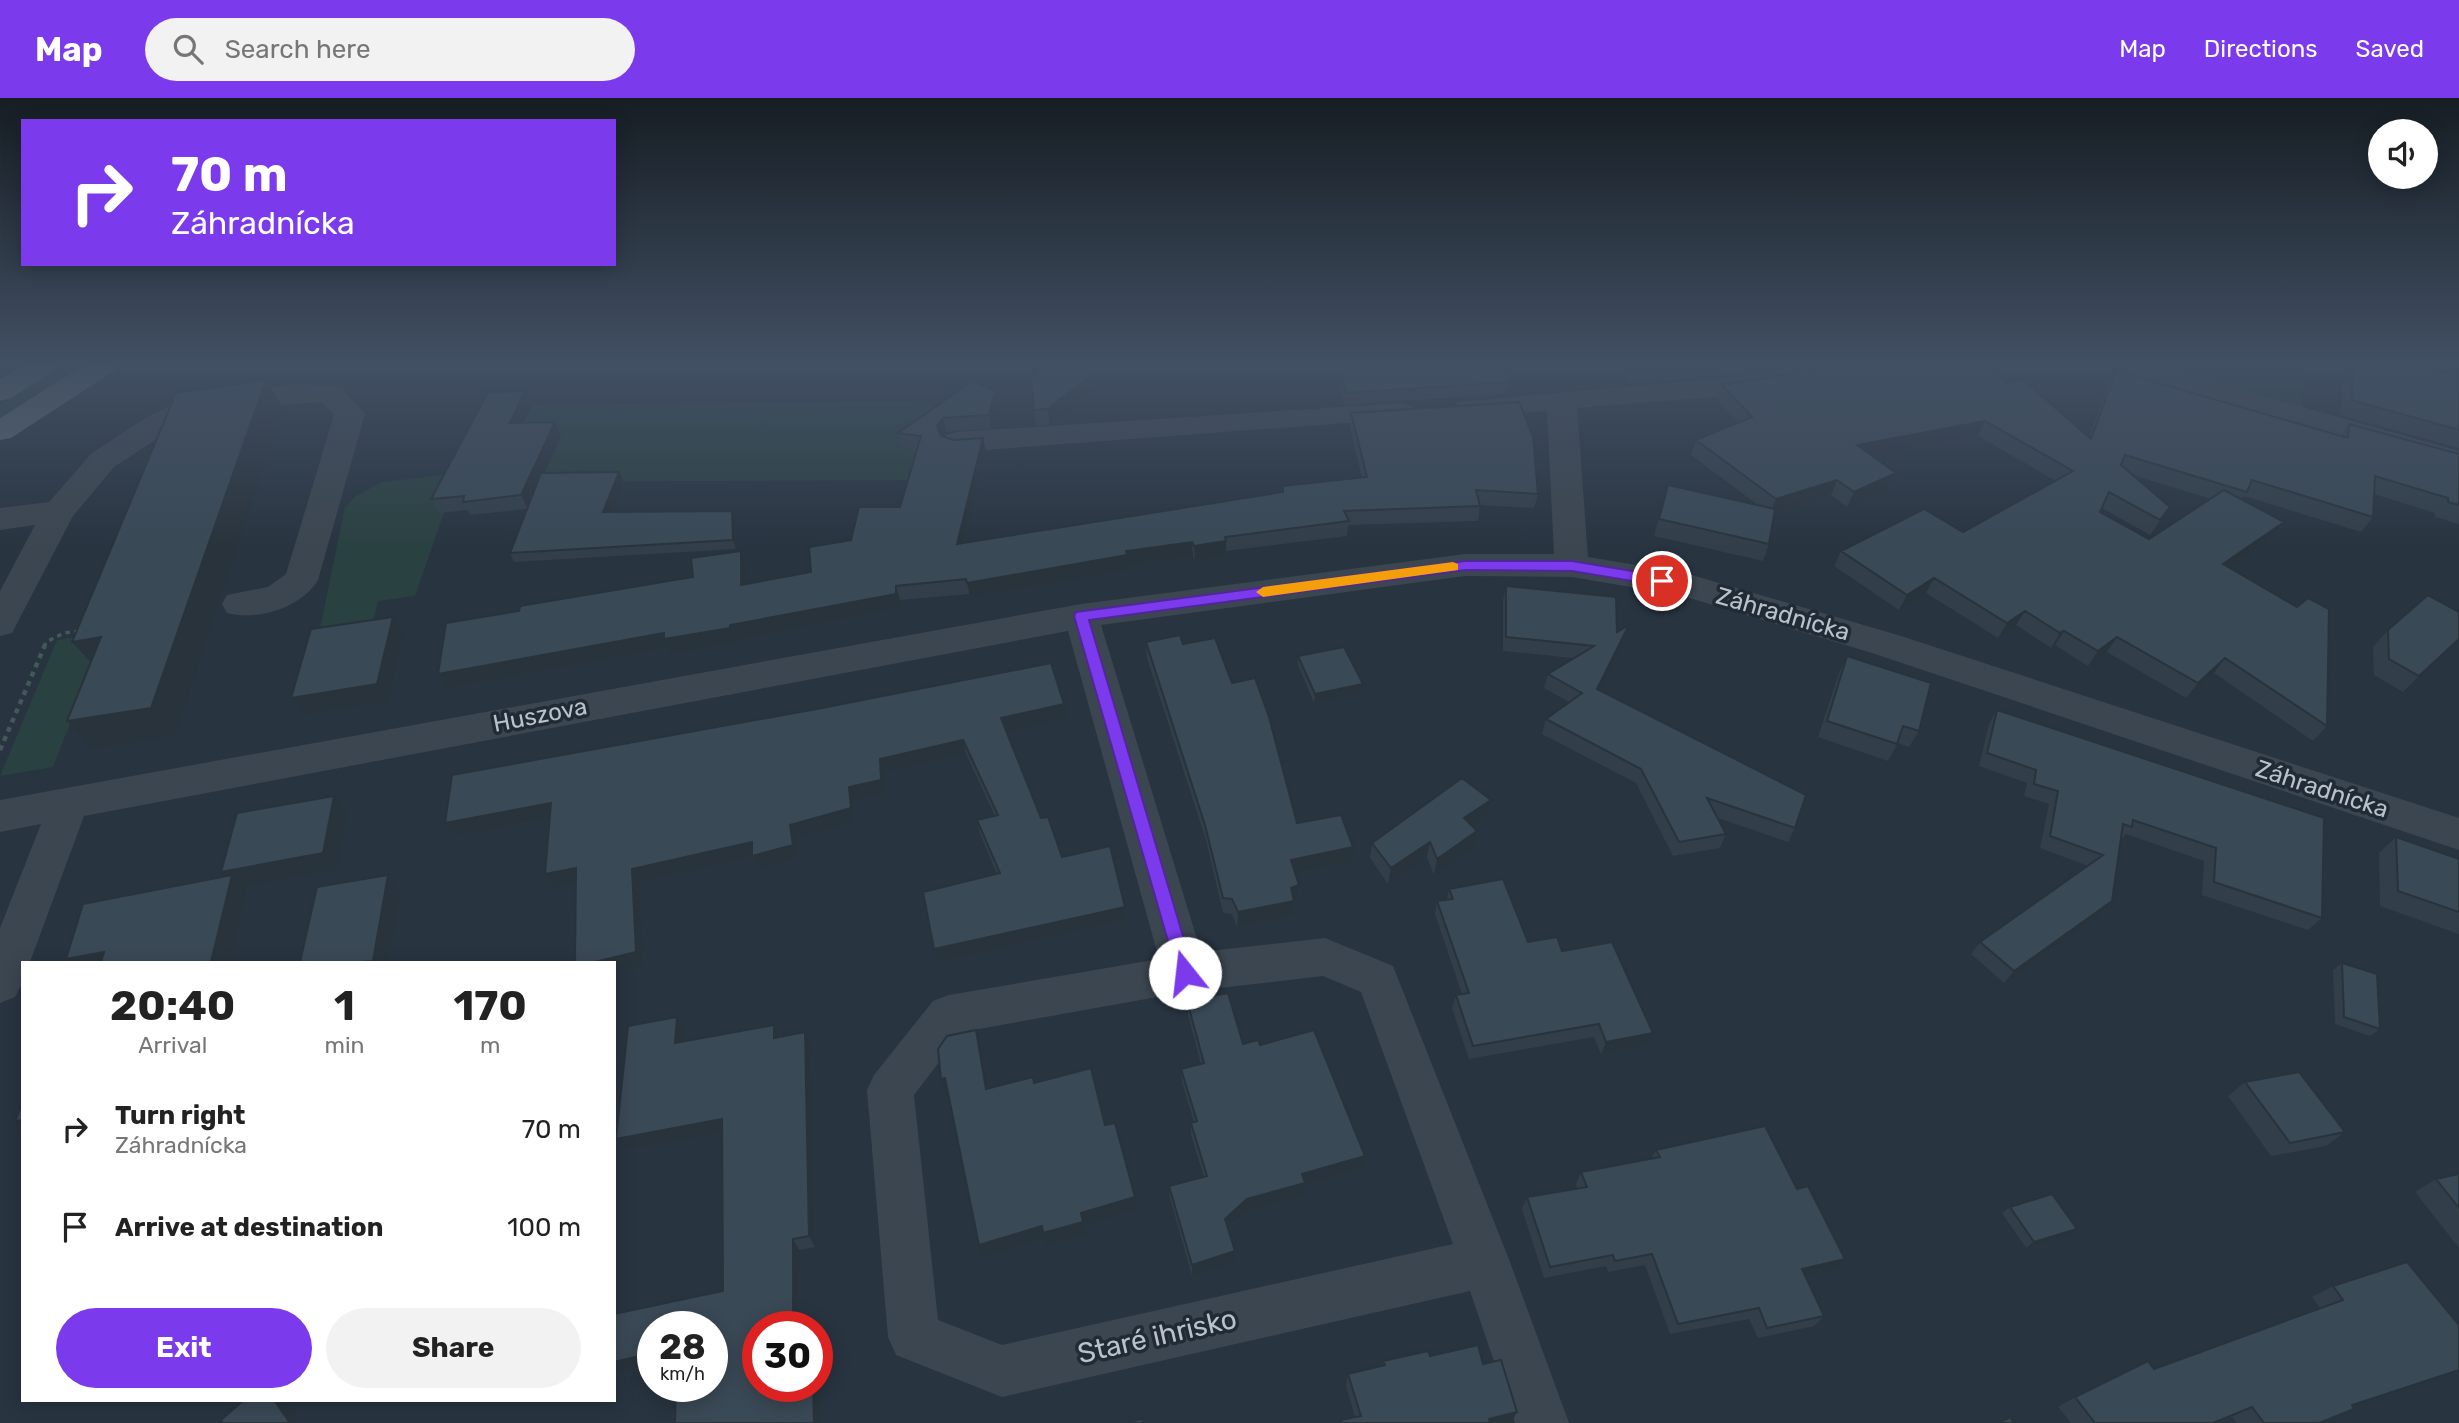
<!DOCTYPE html>
<html lang="en">
<head>
<meta charset="utf-8">
<style>
  body { margin:0; font-family:Rubik,sans-serif; background:#f2f2f2; color:#222; height:100vh; display:flex; flex-direction:column; font-size:26px; white-space:nowrap }
  * { box-sizing:border-box; margin:0 }
  p { font-size:23px; color:#767676 }
  .icon { flex:none; width:38px; height:38px; fill:none; stroke:currentColor; stroke-width:2; stroke-linecap:round; stroke-linejoin:round }
  .map { position:relative; flex:1; overflow:hidden }
  .drawer { position:absolute; left:21px; top:863px; width:595px; height:441px; display:flex; flex-direction:column; background:#fff; border-radius:0px; box-shadow:0 4px 18px #0003 }
  .drawer>* { flex:none }
  .top-card { position:absolute; left:21px; top:21px; width:595px; height:147px; border-radius:0px; box-shadow:0 4px 18px #0003; background:#7c3aed; color:#fff; overflow:hidden }
  .tools { position:absolute; left:2368px; top:21px; display:grid; gap:14px }
  .tools a { display:grid; place-items:center; width:70px; height:70px; border-radius:50%; background:#fff; box-shadow:0 4px 18px #0003; font-size:35px }
  .speed { position:absolute; left:637px; top:1213px; display:flex; gap:14px; font-size:35px; font-weight:700; text-align:center }
  .speed>* { display:grid; place-content:center; width:91px; height:91px; border-radius:50%; background:#fff; box-shadow:0 4px 18px #0003; line-height:1 }
  .speed small { font-size:18px; font-weight:400 }
  .speed .limit { border:10px solid #d22; background:#fff; color:#111 }
  .pin { position:absolute; display:grid; place-items:center; width:60px; height:60px; color:#fff; margin:-30px; border:4px solid #fff; border-radius:50%; box-shadow:0 2px 7px #0007 }
  .me { position:absolute; width:77px; margin:-38px; rotate:344deg; stroke-linejoin:round; filter:drop-shadow(0 0 5px #0008) }
  .turn { display:flex; align-items:center; gap:24px; height:147px; padding:0 35px; font-size:32px }
  .turn .icon { width:91px; height:91px; stroke-width:2.5 }
  .turn b { display:block; font-size:49px; line-height:60px }
  .eta { display:flex; justify-content:space-evenly; align-items:center; height:119px; text-align:center }
  .eta b { font-size:42px; font-weight:700; line-height:49px }
  .cta { display:flex; gap:14px; margin-top:auto; padding:14px 35px }
  .cta a { flex:1; height:80px; border-radius:42px; background:#7c3aed; color:#fff; font-size:28px; font-weight:700; line-height:80px; text-align:center }
  .cta a+a { background:#f2f2f2; color:#222 }
  ul { padding:0; list-style:none }
  li { display:flex; align-items:center; gap:21px; height:98px; padding:0 35px }
  li div { flex:1 }
  li b { display:block; font-size:26px }
  li em { font-style:normal }
  header { display:flex; align-items:center; gap:42px; box-sizing:border-box; height:98px; padding:0 35px; background:#7c3aed; color:#fff }
  header strong { font-size:33px }
  nav { display:flex; gap:38px; margin-inline-start:auto; font-size:24px }
  .search { width:490px; height:63px; background:#f2f2f2; display:flex; align-items:center; gap:18px; box-sizing:border-box; padding:0 24px; border-radius:38px; color:#767676; font-size:26px }
  .map>svg:first-child { display:block }
</style>
</head>
<body>
<header>
<strong>Map</strong>
<div class="search"><svg class="icon" aria-label="search" viewBox="0 0 24 24"><circle cx="10" cy="10" r="6"/><path d="M15 15l6 6"/></svg>Search here</div>
<nav><a>Map</a><a>Directions</a><a>Saved</a></nav>
</header>
<div class="map">
<svg width="2459" height="1325" viewBox="0 0 2459 1325">
  <rect width="100%" height="100%" fill="#283440"/>
  <path fill="#2a4141" d="M67,265H87L0,319V306Z
    M2159,265H2305L2302,310L2177,278Z
    M922,303L940,310L910,382L537,384L453,389L415,498L378,503L371,533L318,540L345,409L356,398L382,384L460,375L552,359L561,338L516,339L532,307Z
    M106,534L53,669L0,678L57,542Z"/>
  <g fill="none" stroke-linecap="round" stroke-linejoin="round">
    <path stroke="#435959" stroke-width="3.5" stroke-dasharray="4.5 4.5" stroke-linecap="butt" d="M44,549L46,544L64,535L79,533"/>
    <path stroke="#435959" stroke-width="4.5" stroke-dasharray="5 5" stroke-linecap="butt" d="M0,652L45,547"/>
    <path fill="#3c4650" fill-rule="evenodd" d="M1818,265H1885L1880,271L1870,274L1727,298L1577,310L1588,459L1685,475L1898,537L2459,720V752L1872,555L1683,498L1572,479L1465,478L1101,527L1201,854L1325,840L1393,868L1510,1164L1569,1325H1515L1470,1193L1002,1299L896,1257L888,1239L867,992L874,977L933,903L949,897L1159,861L1068,533L84,718L30,864H23V884L15,899L0,905V830L41,726L0,734V702L1081,506L1465,456H1554L1547,313L1469,319L1458,316L1454,310L1458,304L1727,280ZM1323,878L1361,894L1453,1146L1002,1247L938,1222L914,997L962,934L1185,894Z
      M2098,265H2145L2459,353V373L2103,271Z
      M297,286L341,289L365,316L318,482C301,510 258,523 227,515L222,506L227,497L268,489L286,476L334,317L322,304L207,313L169,333L114,369L73,418L12,535L0,538V493L35,427L0,432V410L49,404L92,355L147,319L189,299Z
      M1402,305L1413,308L1417,314L1413,320L957,354L946,351L942,344L946,337L957,334Z"/>
    <path fill="#5a6570" fill-rule="evenodd" d="M27,265H62L57,271L11,300L0,303V281Z
      M87,265H122L117,271L11,340L0,342V320Z"/>
  </g>
  <path fill="#323f4a" fill-rule="evenodd" d="M1335,265H1502L1509,284L1507,296L1345,307Z
    M1619,265H1802L1727,277L1627,284Z
    M2345,265H2409L2459,279V350L2340,317Z
    M2116,273L2340,338L2349,326L2459,356V426L2435,419V415L2374,396L2373,419L2361,434L2244,398L2241,401L2284,424L2272,439L2229,469L2327,628L2313,643L2214,575L2186,600L2107,554L2088,568L2055,547L2051,550L2016,527L1998,540L1926,495L1899,512L1834,468L1841,453L1963,434L2056,383L1978,338L1873,358L1896,375L1889,390L1847,409L1831,397L1774,415L1769,446L1763,463L1654,438L1668,387L1758,407L1691,357L1696,342L1738,325L1717,302L1722,287L2007,285L2089,339L2108,288ZM2133,377L2211,401L2149,441L2100,414L2102,410L2150,437L2170,409Z
    M1100,288L1050,327L1036,328L1034,312Z
    M995,293L997,307L991,331L946,334L943,338L954,342L983,340L986,355L964,445L1282,394L1362,379L1350,330L1351,315L1538,396L1534,410L1480,407L1478,423L1348,427L1347,438L1226,453V458L1195,462L1193,458L1128,467V472L970,499L969,496L900,502L899,510L736,542V545L670,556L668,550L448,590L519,513L693,479L741,453L746,468V486L811,474L851,442L900,409L917,352L901,349L898,335Z
    M532,307L523,325L561,338L544,375L619,374L623,382L610,414L732,413L735,422L736,451L514,464L510,455L527,411L470,417L468,412L439,415L431,401Z
    M1506,488L1617,534L1629,527L1624,541L1599,592L1795,730L1788,744L1718,720L1726,736L1720,750L1673,758L1636,685L1542,636L1546,621L1569,604L1544,590L1548,576L1573,560L1503,553V502Z
    M2388,532L2459,543L2403,594L2374,577L2373,549Z
    M1146,544L1183,546L1232,585L1297,725L1352,764L1296,776L1299,787L1298,802L1294,803L1293,817L1237,829L1232,816L1223,815L1206,742L1147,560Z
    M1298,558L1363,586L1362,595L1314,605L1298,567Z
    M1847,558L1919,633L1909,649L1898,645L1888,663L1818,639L1839,575Z
    M1997,612L2324,720L2322,820L2308,832L2202,797L2204,763L2126,736L2121,742L2112,803L2101,815L2004,885L1971,856L1980,844L2088,768L2040,750L2049,706L2024,698L2027,685L1979,668L1989,626Z
    M1066,620L1007,634L1041,720L1062,759L1125,809L1126,822L938,864L934,851L997,776L980,736L977,722L995,718L966,656L884,675L885,696L853,703L855,724L795,740L798,761L758,771L753,759L640,784L644,867L614,875V864L576,785L554,789L545,776L549,721L455,738L445,725Z
    M1491,702L1487,718L1472,728L1477,733L1474,749L1434,777L1427,759L1388,786L1370,760L1372,745Z
    M2396,739L2459,761V836L2380,808L2379,755Z
    M1449,791L1528,844L1562,853L1653,935L1647,947L1601,956L1594,939L1469,961L1452,910L1456,897L1462,896L1435,816L1437,803L1447,802Z
    M2342,865L2380,931L2370,938L2335,926L2333,872Z
    M1187,903L1243,946L1260,947L1365,1058L1363,1070L1305,1087L1304,1097L1247,1113L1228,1130L1235,1164L1192,1178L1170,1100L1169,1088L1204,1079L1191,1037V1025L1194,1024L1182,984L1181,971L1201,966L1188,917Z
    M677,919L685,932L684,943L774,927L780,938L805,934L811,946L815,1149L799,1152L800,1228H758V1288H817V1247L819,1249L821,1325H675L676,1288H712V1228H653V1267L614,1275V1216L723,1193L722,1034L625,1052L616,1041L628,928Z
    M2245,984L2345,1034L2326,1048L2271,1058L2228,998Z
    M1656,1052L1834,1172L1806,1179L1824,1218L1814,1228L1758,1240L1749,1221L1670,1236L1645,1167L1608,1174L1606,1168L1544,1180L1522,1111L1527,1099L1577,1090L1576,1086L1581,1074L1651,1061Z
    M2459,1076V1150L2415,1094L2436,1081Z
    M2010,1109L2069,1137L2026,1150L2002,1115Z
    M2333,1188L2459,1274L2353,1309L2322,1325H2237L2232,1319L2218,1325H2071L2058,1309L2075,1299L2320,1210L2312,1199Z
    M1430,1258L1483,1266L1511,1325H1340L1341,1322L1355,1319L1346,1288L1348,1276L1382,1268L1383,1263Z"/>
  <path fill="#29333c" d="M1731,265H1802L1727,277Z
    M1099,271L1100,288L1050,327L1048,311Z
    M266,282L283,310L175,637L93,650L67,623Z
    M525,293L532,307L516,339L510,325Z
    M995,293L997,307L991,331L989,317Z
    M943,320L946,334L940,343L937,328Z
    M1985,323L1978,338L1851,362L1857,347Z
    M555,324L561,338L528,411L521,397Z
    M983,340L986,355L960,461L957,446Z
    M619,374L623,382L607,423L603,414Z
    M1896,375L1889,390L1847,409L1854,394Z
    M1837,382L1831,397L1770,416L1776,401Z
    M732,413L735,422L736,451L733,442Z
    M2284,424L2272,439L2212,481L2223,466Z
    M1226,443V458L1195,462L1194,448Z
    M1192,444L1193,458L1128,467V472L970,499L967,485L1126,453Z
    M741,453L746,468V501L741,487Z
    M1934,480L1926,495L1899,512L1907,497Z
    M896,488L900,502L899,510L736,542V545L670,556L668,550L448,590L438,576L664,535L730,527Z
    M2025,513L2016,527L1998,540L2007,525Z
    M393,519L403,535L388,602L303,616L291,600Z
    M1629,527L1624,541L1593,605L1597,591Z
    M2064,533L2055,547L2051,550L2060,535Z
    M101,539L97,571L72,544Z
    M2117,539L2107,554L2088,568L2098,553Z
    M2459,541V543L2403,594L2419,578Z
    M2225,560L2214,575L2186,600L2198,585Z
    M1363,586L1362,595L1314,605L1315,596Z
    M1064,606L1066,620L1004,635L1001,620Z
    M963,642L966,656L884,675L885,696L853,703L855,724L795,740L798,761L758,771L753,759L640,784L644,867L614,875V864H595L632,771L752,744L790,727L849,689L880,661Z
    M334,698L347,714L336,771L243,788L246,792L229,864H211L230,784L221,774Z
    M1491,702L1487,718L1460,736L1464,720Z
    M551,705L559,719L455,738L445,725Z
    M1477,733L1474,749L1434,777L1437,761Z
    M1430,744L1427,759L1388,786L1391,770Z
    M1353,749L1352,764L1290,777L1291,762Z
    M576,770L584,784L554,789L545,776Z
    M388,777L400,792L388,864H363Z
    M1299,787L1298,802L1294,803L1293,817L1237,829L1238,814Z
    M2112,803L2101,815L2004,885L2014,873Z
    M1125,809L1126,822L938,864L934,851Z
    M104,854L117,864H71L66,861Z
    M677,919L685,932L683,957L675,945Z
    M774,927L780,939L774,940Z
    M976,932L980,946L990,1004L986,991Z
    M805,934L811,946L815,1149L809,1138Z
    M1653,935L1647,947L1601,956L1606,944Z
    M945,980L950,993L945,994L941,981Z
    M722,1021L729,1033L625,1052L616,1041Z
    M23,1022V1028L15,1023Z
    M1365,1058L1363,1070L1305,1087L1304,1097L1247,1113L1225,1132V1121L1247,1101L1302,1076Z
    M1135,1099L1136,1111L1084,1126L1086,1136L1047,1146L1043,1135L1081,1115Z
    M1042,1128L1045,1140L983,1158L979,1147Z
    M2077,1131L2069,1137L2026,1150L2034,1144Z
    M793,1141L799,1152L800,1228H793Z
    M1235,1153V1164L1192,1178V1167Z
    M1845,1161L1834,1172L1793,1182L1802,1171Z
    M817,1247L819,1249L821,1325H814L813,1288H817Z
    M653,1255V1267L614,1275V1264Z
    M2459,1272V1274L2330,1317L2352,1307Z
    M274,1302H280L296,1325H290Z
    M2252,1309L2218,1325H2213Z
    M1517,1314L1511,1325H1487L1489,1321Z"/>
  <path fill="#3a4956" stroke="#29333c" stroke-width="2" d="M1046,265H1083L1099,271L1048,311L1034,312L1031,276Z
    M1339,265H1502L1509,284L1346,295Z
    M1629,265H1697L1631,270Z
    M1857,265H1984L2007,285L2022,281L2091,341L2116,273L2348,340L2349,326L2459,356V407L2448,404V400L2375,378L2373,419L2252,382L2247,394L2125,357L2121,367L2170,409L2160,422L2109,394L2100,414L2149,441L2224,392L2284,424L2223,466L2297,509L2308,500L2329,511L2327,628L2225,560L2198,585L2117,539L2098,553L2064,533L2060,535L2025,513L2007,525L1934,480L1907,497L1841,453L1924,411L1963,434L2073,373L1985,323L1857,347L1896,375L1854,394L1837,382L1776,401L1696,342L1752,319L1722,287Z
    M2354,265H2409L2459,279V332L2351,302Z
    M266,282L151,610L67,623L101,539L72,544L176,295Z
    M973,283L995,293L989,317L943,320L937,328L941,338L954,342L983,340L957,446L1283,394V388L1367,379L1351,315L1519,304L1533,339L1538,396L1476,392L1480,408L1344,413L1349,423L1225,439L1226,443L1194,448L1192,444L1126,453L1127,457L967,485L966,481L896,488V496L730,527V530L664,541V535L438,576L446,525L519,513L520,508L693,479L691,460L741,453V487L811,474L809,449L851,442L859,409H900L921,338L898,335Z
    M525,293L510,325L555,324L521,397L463,404L464,398L431,401L488,294Z
    M619,374L603,414L732,413L733,442L510,455L541,375Z
    M1668,387L1775,411L1769,446L1659,421Z
    M1506,488L1616,499L1617,534L1629,527L1597,591L1806,697L1795,730L1707,700L1726,736L1679,744L1641,671L1546,621L1582,595L1548,576L1594,548L1506,539Z
    M2428,497L2459,514V541L2419,578L2389,561L2388,532Z
    M393,519L377,586L291,600L311,531Z
    M1180,537L1183,546L1215,540L1232,585L1255,580L1269,619L1297,725L1341,717L1353,749L1291,762L1299,787L1291,790L1294,803L1238,814L1232,801L1223,800L1205,727L1146,544Z
    M1344,549L1363,586L1315,596L1298,558Z
    M1847,558L1931,585L1919,633L1903,628L1897,646L1827,623Z
    M1051,565L1064,606L1001,620L1041,720L1048,719L1062,759L1110,748L1125,809L934,851L923,794L1000,775L977,722L998,717L963,642L880,661L881,682L849,689L851,710L790,727L793,747L752,758V744L632,771L636,854L595,864H575L576,770L545,776L551,705L445,725L452,677L822,610Z
    M1997,612L2324,720L2322,820L2214,784L2216,750L2133,722L2132,729L2123,726L2112,803L2014,873L1980,844L2103,757L2050,738L2058,693L2034,686L2036,672L1987,655Z
    M1462,680L1491,702L1464,720L1477,733L1437,761L1430,744L1391,770L1372,745Z
    M334,698L323,755L221,774L237,715Z
    M2396,739L2459,761V814L2398,793Z
    M232,777L211,864H101L104,854L66,861L83,806Z
    M388,777L373,863L363,864H300L317,789Z
    M1503,781L1528,844L1557,839L1562,853L1612,844L1653,935L1606,944L1599,926L1473,948L1456,897L1469,895L1437,803L1453,801L1449,791Z
    M2342,865L2377,876L2380,931L2344,919Z
    M1228,895L1243,946L1258,942L1260,947L1314,932L1365,1058L1302,1076L1305,1085L1247,1101L1225,1121L1235,1153L1192,1167L1169,1088L1207,1078L1191,1025L1197,1023L1181,971L1204,965L1187,903Z
    M677,919L675,945L774,927V940L805,934L809,1138L793,1141V1228H758V1288H813L814,1325H675L676,1288H712V1228H653V1255L614,1264V1216L723,1193L722,1021L616,1041L628,928Z
    M976,932L986,991L1033,979L1034,985L1091,970L1105,1027L1115,1025L1135,1099L1081,1115L1083,1124L1043,1135L1042,1128L979,1147L945,980L941,981L938,951L947,938Z
    M2299,974L2345,1034L2290,1045L2245,984Z
    M23,1004V1022L15,1023Z
    M1765,1028L1797,1091L1808,1088L1845,1161L1802,1171L1824,1218L1767,1230L1759,1210L1678,1226L1652,1156L1615,1163L1613,1157L1550,1169L1527,1099L1587,1089L1581,1074L1660,1059L1656,1052Z
    M2459,1076V1110L2436,1081Z
    M2052,1096L2077,1131L2034,1144L2010,1109Z
    M2407,1164L2459,1227V1272L2352,1307L2354,1311L2319,1325H2264L2252,1309L2213,1325H2095L2075,1299L2148,1263L2154,1271L2343,1202L2333,1188Z
    M1478,1247L1483,1266L1501,1262L1517,1314L1489,1321L1490,1325H1342L1341,1322L1361,1318L1348,1276L1385,1267L1383,1263L1428,1253L1430,1258Z
    M244,1302H274L290,1325H223L221,1322Z
    M2010,1319L2014,1325H1999Z
    M1142,1321L1143,1325H1124Z"/>
  <linearGradient id="sky" x2="0" y2="1"><stop stop-color="#161d23"/><stop offset="0.59" stop-color="#425064"/><stop offset="1" stop-color="#425064" stop-opacity="0"/></linearGradient>
  <rect width="2459" height="450" fill="url(#sky)"/>
  <path fill="#7c3aed" stroke="#51269a" stroke-width="2" d="M1465,463H1572L1662,478L1669,483L1662,488L1572,473L1465,472L1089,522L1194,875L1192,881L1185,883L1179,881L1074,518L1076,514Z"/>
  <path fill="#f59e0b" d="M1453,464L1458,466V472L1263,499L1256,494L1263,489Z"/>
  <g text-anchor="middle" dominant-baseline="central" stroke-width="7" stroke-linejoin="round" paint-order="stroke">
    <g font-size="24" fill="#b9c1cb" stroke="#202b36">
      <text transform="translate(1783 516) rotate(16)">Záhradnícka</text>
      <text transform="translate(540 617) rotate(-11)">Huszova</text>
      <text transform="translate(2322 691) rotate(18)">Záhradnícka</text>
    </g>
    <g font-size="28" fill="#b9c1cb" stroke="#202b36">
      <text transform="translate(1157 1238) rotate(-13)">Staré ihrisko</text>
    </g>
  </g>
</svg>
<div class="tools">
<a><svg class="icon" aria-label="sound" viewBox="0 0 24 24"><path d="M4 9h4l5-4v14l-5-4H4zM17 9q2 3 0 6"/></svg></a>
</div>
<div class="speed"><div>28<small>km/h</small></div><div class="limit">30</div></div>
<div class="pin" style="left:1662px;top:483px;background:#d93025"><svg class="icon" aria-label="arrive" viewBox="0 0 24 24"><path d="M6 21V4h12l-3 4 3 4H6"/></svg></div>
<svg class="me" style="left:1185px;top:875px" viewBox="-20 -20 40 40"><circle r="19" fill="#fff"/><path d="M0-13L10 11 0 6-10 11z" fill="#7c3aed"/></svg>
<div class="top-card">
<div class="turn"><svg class="icon" aria-label="right" viewBox="0 0 24 24"><path d="M7 20v-9h11M14 6l5 5-5 5"/></svg><div><b>70 m</b>Záhradnícka</div></div>
</div>
<section class="drawer">
<div class="eta">
<div><b>20:40</b><p>Arrival</p></div>
<div><b>1</b><p>min</p></div>
<div><b>170</b><p>m</p></div>
</div>
<ul>
<li><svg class="icon" aria-label="right" viewBox="0 0 24 24"><path d="M7 20v-9h11M14 6l5 5-5 5"/></svg><div><b>Turn right</b><p>Záhradnícka</p></div><em>70 m</em></li>
<li><svg class="icon" aria-label="arrive" viewBox="0 0 24 24"><path d="M6 21V4h12l-3 4 3 4H6"/></svg><div><b>Arrive at destination</b></div><em>100 m</em></li>
</ul>
<div class="cta"><a>Exit</a><a>Share</a></div>
</section>
</div>
</body>
</html>
